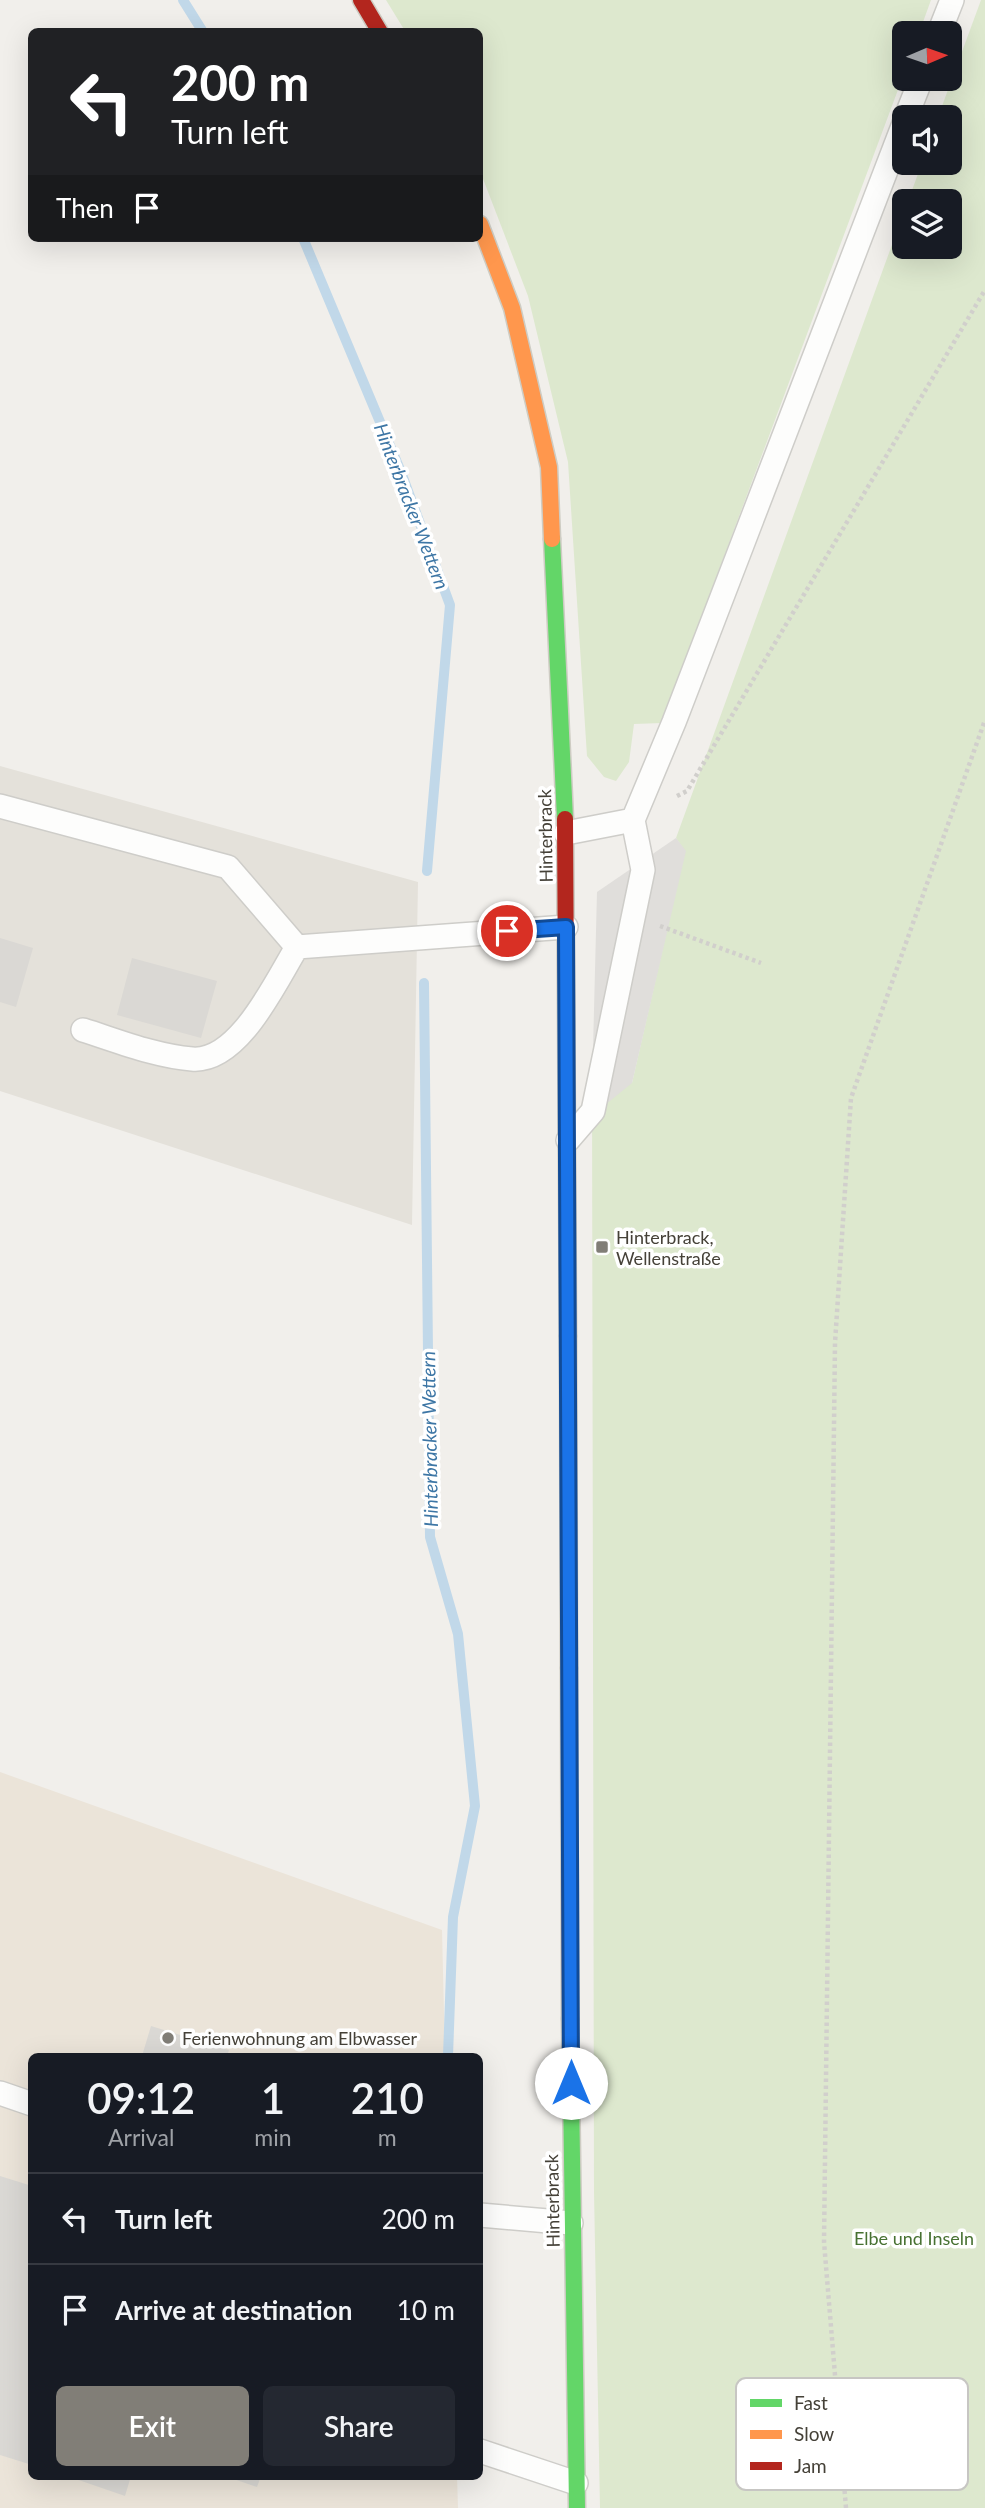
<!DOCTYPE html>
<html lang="en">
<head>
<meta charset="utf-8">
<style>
  body { margin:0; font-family:Lato,sans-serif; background:#242831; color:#f1f3f6; height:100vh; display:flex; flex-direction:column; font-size:26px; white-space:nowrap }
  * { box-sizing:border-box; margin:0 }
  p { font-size:23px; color:#9ea1a6 }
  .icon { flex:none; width:38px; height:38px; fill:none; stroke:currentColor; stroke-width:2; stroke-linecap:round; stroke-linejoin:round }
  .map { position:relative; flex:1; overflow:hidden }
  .panel { position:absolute; left:28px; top:2053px; width:455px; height:427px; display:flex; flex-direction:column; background:#171b24; border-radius:10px; box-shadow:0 7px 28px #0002 }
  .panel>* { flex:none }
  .hud { position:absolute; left:28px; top:28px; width:455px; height:214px; border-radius:10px; box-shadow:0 7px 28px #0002; background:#202124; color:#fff; overflow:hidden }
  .needle { width:46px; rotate:88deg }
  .fabs { position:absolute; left:892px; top:21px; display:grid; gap:14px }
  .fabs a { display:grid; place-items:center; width:70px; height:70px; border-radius:10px; background:#171b24; box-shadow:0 7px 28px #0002; font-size:35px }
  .pin { position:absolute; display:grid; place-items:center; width:60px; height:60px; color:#fff; margin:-30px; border:4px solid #fff; border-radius:50%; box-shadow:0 2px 7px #0007 }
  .me { position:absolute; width:77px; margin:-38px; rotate:0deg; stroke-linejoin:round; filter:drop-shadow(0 0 5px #0008) }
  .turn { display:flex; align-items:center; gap:24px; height:147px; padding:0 28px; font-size:32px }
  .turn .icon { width:91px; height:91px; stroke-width:2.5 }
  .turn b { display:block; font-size:49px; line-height:60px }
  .then { display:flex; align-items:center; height:66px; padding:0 28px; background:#0003; gap:14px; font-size:26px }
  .eta { display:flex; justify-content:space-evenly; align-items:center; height:119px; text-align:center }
  .eta b { font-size:42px; font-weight:600; line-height:49px }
  .primary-button { display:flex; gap:14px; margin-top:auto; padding:14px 28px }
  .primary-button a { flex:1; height:80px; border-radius:10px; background:#817e77; color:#fff; font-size:28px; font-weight:600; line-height:80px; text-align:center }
  .primary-button a+a { background:#242831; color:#f1f3f6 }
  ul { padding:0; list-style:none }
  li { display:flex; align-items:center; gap:21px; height:91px; padding:0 28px; border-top:2px solid #363941 }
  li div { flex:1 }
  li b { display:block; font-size:26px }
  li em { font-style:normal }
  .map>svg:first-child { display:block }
</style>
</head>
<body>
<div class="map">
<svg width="985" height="2508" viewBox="0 0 985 2508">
  <rect width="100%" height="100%" fill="#f1efeb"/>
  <path fill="#e4e1da" d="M0,766L418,882L412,1225L0,1091Z"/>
  <path fill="#ebe4d9" d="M0,1772L442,1930L445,2056H32V2476H457L458,2508H0Z"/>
  <path fill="#dde8ce" d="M386,0H931L919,33H905V71L662,723L634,724L629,762L616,781L604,777L587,756L568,462L528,296L480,171V32L405,31Z
    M981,0H985V2508H600L594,2192L592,1089L632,1083L685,851L676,838L905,209V247H950V201H908L922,163H950V117H938Z"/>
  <path fill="#e0dedb" d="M676,838L686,851L632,1083L605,1105L592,1089L597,892Z"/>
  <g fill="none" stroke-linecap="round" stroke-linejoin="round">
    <path stroke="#c1d8e9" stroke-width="10" d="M183,0L203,32
      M303,238L401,472L450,605L427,871
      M424,983L430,1537L458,1634L475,1806L453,1917L448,2056"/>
  </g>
  <path fill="#dad8d4" d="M0,938L33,948L16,1007L0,1002Z
    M132,958L217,981L201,1038L117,1015Z
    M151,2026L229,2050L227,2056H142Z
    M0,2176L32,2186V2465L0,2455Z
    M67,2476H131L125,2496Z
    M225,2476H261L257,2487Z"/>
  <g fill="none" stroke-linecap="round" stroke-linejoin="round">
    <defs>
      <path id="lane" d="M939,33L952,0
        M906,117L921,79
        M0,806L228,867L297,947L566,927
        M566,833L633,820
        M83,1030C118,1041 155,1056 192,1059C239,1063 276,981 297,947
        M568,1140L593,1111L643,870L633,820L674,722L905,121
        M0,2093L32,2104
        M480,2215L571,2223
        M480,2451L576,2483"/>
      <path id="fast" d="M552,539L565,819
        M570,2019L577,2508"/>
      <path id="slow" d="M480,224L512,308L549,467L552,539
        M568,1336L569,1668"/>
      <path id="jam" d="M361,0L380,32
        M565,819L568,1336
        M569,1668L570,2019"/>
    </defs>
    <use href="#lane" stroke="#cecdc9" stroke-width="26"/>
    <use href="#fast" stroke="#ceccc3" stroke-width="19"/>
    <use href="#slow" stroke="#ceccc3" stroke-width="19"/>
    <use href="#jam" stroke="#ceccc3" stroke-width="19"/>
    <path stroke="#d1cfcc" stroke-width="4.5" stroke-dasharray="3.5 3.5" stroke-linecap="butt" d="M677,796L687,791L985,290
      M660,926L761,963
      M846,2508L824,2242L835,1343L851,1098L985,720"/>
    <use href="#lane" stroke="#fdfdfc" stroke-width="23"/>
    <use href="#fast" stroke="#63d668" stroke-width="16"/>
    <use href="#slow" stroke="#ff974d" stroke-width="16"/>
    <use href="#jam" stroke="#b3261e" stroke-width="16"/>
  </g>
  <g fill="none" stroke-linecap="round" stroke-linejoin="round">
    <defs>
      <path id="route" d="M507,931L566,927L571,2083"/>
    </defs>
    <use href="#route" stroke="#114b97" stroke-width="18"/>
    <use href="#route" stroke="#1a73e8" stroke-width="12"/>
  </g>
  <g fill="#817e77" stroke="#fff" stroke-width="2.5">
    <rect x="595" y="1240" width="14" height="14" rx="3.5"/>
    <circle cx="168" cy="2038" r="7"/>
  </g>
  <g text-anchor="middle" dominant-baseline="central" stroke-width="7" stroke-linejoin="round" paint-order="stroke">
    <g font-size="18" fill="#454138" stroke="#fff">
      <text transform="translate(545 836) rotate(-91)">Hinterbrack</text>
      <text transform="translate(552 2201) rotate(-91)">Hinterbrack</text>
    </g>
    <g font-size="18" fill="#454138" stroke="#fff" text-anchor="start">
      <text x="616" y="1237">Hinterbrack,<tspan x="616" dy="21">Wellenstraße</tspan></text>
      <text x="182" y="2038">Ferienwohnung am Elbwasser</text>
    </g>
    <g font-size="18" fill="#477132" stroke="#fff">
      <text x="914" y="2238">Elbe und Inseln</text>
    </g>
    <g font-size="19" font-style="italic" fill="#3d76a5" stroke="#fff">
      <text transform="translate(412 506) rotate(69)">Hinterbracker Wettern</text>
      <text transform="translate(429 1439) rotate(-91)">Hinterbracker Wettern</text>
    </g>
  </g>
  <rect x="736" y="2378" width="232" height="112" rx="10" fill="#fff" stroke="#c7c6c3" stroke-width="2"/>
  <rect x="750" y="2399" width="32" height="8" fill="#63d668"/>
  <rect x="750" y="2430" width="32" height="9" fill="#ff974d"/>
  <rect x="750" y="2462" width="32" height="8" fill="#b3261e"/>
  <g font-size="19" fill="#454138">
    <text x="794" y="2410">Fast</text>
    <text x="794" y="2441">Slow</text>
    <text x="794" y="2473">Jam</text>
  </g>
</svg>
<div class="fabs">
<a><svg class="needle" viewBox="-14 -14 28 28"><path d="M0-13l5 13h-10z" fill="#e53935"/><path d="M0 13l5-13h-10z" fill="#9ea1a6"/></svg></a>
<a><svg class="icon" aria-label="sound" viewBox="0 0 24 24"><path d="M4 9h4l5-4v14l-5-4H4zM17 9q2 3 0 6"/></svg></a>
<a><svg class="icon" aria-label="layers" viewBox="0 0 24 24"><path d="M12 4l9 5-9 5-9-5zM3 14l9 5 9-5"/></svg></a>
</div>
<div class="pin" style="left:507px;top:931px;background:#d93025"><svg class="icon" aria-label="arrive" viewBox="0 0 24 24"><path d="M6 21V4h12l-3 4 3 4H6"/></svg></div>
<svg class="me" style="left:571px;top:2083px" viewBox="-20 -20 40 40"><circle r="19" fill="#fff"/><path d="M0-13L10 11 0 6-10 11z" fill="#1a73e8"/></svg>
<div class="hud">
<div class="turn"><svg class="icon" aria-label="left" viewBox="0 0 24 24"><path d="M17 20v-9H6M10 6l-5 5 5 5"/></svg><div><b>200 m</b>Turn left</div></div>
<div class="then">Then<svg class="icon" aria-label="arrive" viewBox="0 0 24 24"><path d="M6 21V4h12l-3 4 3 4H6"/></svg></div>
</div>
<section class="panel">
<div class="eta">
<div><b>09:12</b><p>Arrival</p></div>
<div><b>1</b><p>min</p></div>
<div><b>210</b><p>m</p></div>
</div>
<ul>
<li><svg class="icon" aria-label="left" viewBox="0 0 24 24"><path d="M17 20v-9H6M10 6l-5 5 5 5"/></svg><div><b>Turn left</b></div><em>200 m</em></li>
<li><svg class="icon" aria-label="arrive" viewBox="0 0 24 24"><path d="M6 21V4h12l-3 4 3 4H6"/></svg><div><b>Arrive at destination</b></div><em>10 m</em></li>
</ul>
<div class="primary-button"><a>Exit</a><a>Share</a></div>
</section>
</div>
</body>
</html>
